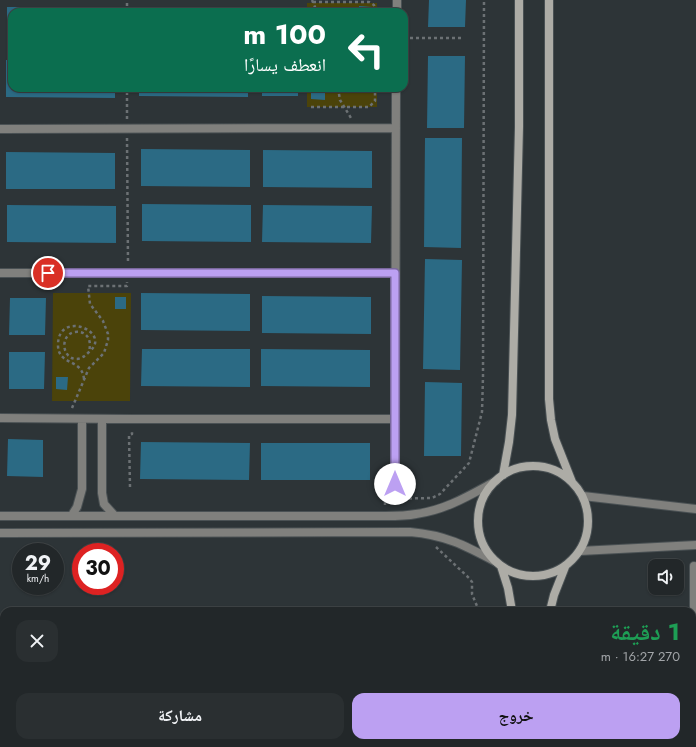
<!DOCTYPE html>
<html lang="ar">
<head>
<meta charset="utf-8">
<style>
  body { margin:0; font-family:Jost,"Noto Naskh Arabic",sans-serif; background:#2a2f31; color:#f1f3f6; direction:rtl; height:100vh; display:flex; flex-direction:column; font-size:15px; white-space:nowrap }
  * { box-sizing:border-box; margin:0 }
  p { font-size:13px; color:#a2a5a8 }
  .icon { flex:none; width:22px; height:22px; fill:none; stroke:currentColor; stroke-width:2; stroke-linecap:round; stroke-linejoin:round }
  .map { position:relative; flex:1; overflow:hidden; direction:ltr }
  .side { position:absolute; left:0px; top:607px; width:696px; height:140px; display:flex; flex-direction:column; background:#222729; border-radius:12px 12px 0 0; box-shadow:0 1px 3px #0004,0 0 0 1px #3f4446; direction:rtl }
  .side>* { flex:none }
  .banner { position:absolute; left:8px; top:8px; width:400px; height:84px; border-radius:12px; box-shadow:0 1px 3px #0004,0 0 0 1px #3f4446; direction:rtl; background:#0b6e4f; color:#fff; overflow:hidden }
  .tools { position:absolute; left:648px; top:559px; display:grid; gap:8px }
  .tools a { display:grid; place-items:center; width:36px; height:36px; border-radius:8px; background:#222729; box-shadow:0 1px 3px #0004,0 0 0 1px #3f4446; font-size:20px }
  .speed { position:absolute; left:12px; top:543px; display:flex; gap:8px; font-size:20px; font-weight:700; text-align:center }
  .speed>* { display:grid; place-content:center; width:52px; height:52px; border-radius:50%; background:#222729; box-shadow:0 1px 3px #0004,0 0 0 1px #3f4446; line-height:1 }
  .speed small { font-size:10px; font-weight:400 }
  .speed .limit { border:6px solid #d22; background:#fff; color:#111 }
  .pin { position:absolute; display:grid; place-items:center; width:34px; height:34px; color:#fff; margin:-17px; border:2px solid #fff; border-radius:50%; box-shadow:0 1px 4px #0007 }
  .me { position:absolute; width:44px; margin:-22px; rotate:0deg; stroke-linejoin:round; filter:drop-shadow(0 0 3px #0008) }
  .turn { display:flex; align-items:center; gap:14px; height:84px; padding:0 16px; font-size:18px }
  .turn .icon { width:52px; height:52px; stroke-width:2.5 }
  .turn b { display:block; font-size:28px; line-height:34px }
  .round { display:grid; place-items:center; flex:none; width:42px; height:42px; border-radius:12px; background:#2a2f31 }
  .head { display:flex; align-items:center; justify-content:space-between; height:68px; padding:0 16px }
  h1 { font-size:24px; font-weight:700; line-height:30px; color:#1e9e55 }
  .primary-button { display:flex; gap:8px; margin-top:auto; padding:8px 16px }
  .primary-button a { flex:1; height:46px; border-radius:12px; background:#bca0f2; color:#111; font-size:16px; font-weight:700; line-height:46px; text-align:center }
  .primary-button a+a { background:#2a2f31; color:#f1f3f6 }
  .map>svg:first-child { display:block }
</style>
</head>
<body>
<div class="map">
<svg width="696" height="747" viewBox="0 0 696 747">
  <rect width="100%" height="100%" fill="#2d3437"/>
  <path fill="#4b430a" d="M307,3H377V12H307Z
    M307,88H377V107H307Z
    M53,293H131L130,401H52Z"/>
  <path fill="#2b6a84" d="M429,0H466L465,27H428Z
    M359,6L372,7V12H359Z
    M7,7H116V12H12V44H7Z
    M140,7L249,8V12H140Z
    M266,7H302V12H266Z
    M428,56H465L464,128H427Z
    M6,60H12V88H115V98L6,97Z
    M139,88H248V97L139,96Z
    M262,88H298V96H262Z
    M311,88H325V100L311,99Z
    M425,138H462L461,248L424,247Z
    M141,149L250,150V187L141,186Z
    M263,150L372,151V188L263,187Z
    M6,152L115,153V189H6Z
    M142,204L251,205V242L142,241Z
    M7,205L116,206V243L7,242Z
    M263,205L372,206L371,243L262,242Z
    M425,259L462,260L460,370L423,369Z
    M141,293L250,294V331L141,330Z
    M262,296L371,297V334L262,333Z
    M115,297H126V309H115Z
    M10,298H46L45,335H9Z
    M142,349H250V387L141,386Z
    M261,349L370,350V387L261,386Z
    M9,352H45L44,389H9Z
    M56,377H68L67,390L56,389Z
    M425,382L462,383L461,456H424Z
    M8,439L43,440V477L7,476Z
    M141,442L250,443L249,480L140,479Z
    M261,443H370V480H261Z"/>
  <g fill="none" stroke-linecap="round" stroke-linejoin="round">
    <defs>
      <path id="service" d="M694,566V747"/>
      <path id="minor" d="M397,12V0
        M0,129L396,128
        M0,273H395
        M0,418L132,419H395
        M102,419V493L104,504L114,515
        M395,484L396,88
        M583,496L696,509
        M72,515L77,507L82,489V419
        M0,516H385C395,516 406,516 416,514C446,510 470,495 496,481
        M0,533L410,532C446,535 466,546 496,562
        M580,551L696,545
        M0,679C0,667 0,652 4,641
        M403,743V747"/>
      <path id="secondary" d="M549,0V399L551,420L555,439L572,482
        M478 521a55 55 0 1 1 110 0a55 55 0 1 1-110 0Z
        M503,475L509,442L512,415L519,127V0
        M501,566L508,588L512,611
        M550,611L554,595L565,567
        M514,743V747
        M548,747V743"/>
    </defs>
    <use href="#service" stroke="#4a5154" stroke-width="10"/>
    <use href="#minor" stroke="#4a5154" stroke-width="10"/>
    <use href="#secondary" stroke="#4a5154" stroke-width="10"/>
    <path stroke="#6c7174" stroke-width="2.5" stroke-dasharray="3 3" stroke-linecap="butt" d="M312,0L317,12
      M313,2H369L374,5L376,12
      M127,12V0
      M404,38H463
      M338,88L340,100L351,118
      M311,107H369L375,101V88
      M127,119V88
      M127,138L128,263
      M84,379C82,358 58,366 58,345C58,309 112,332 90,351C86,355 83,358 77,359C61,359 60,334 75,332C88,330 93,343 88,353
      M72,408L89,368L104,353L108,340V334L103,321L90,304L88,286H127V282
      M130,487L129,435L132,434V430
      M385,505V499L432,498L440,494L469,463L482,412L483,377L484,0
      M436,547L469,578L472,582V594L479,611
      M483,747V743"/>
    <use href="#service" stroke="#80807d" stroke-width="8"/>
    <use href="#minor" stroke="#80807d" stroke-width="8"/>
    <use href="#secondary" stroke="#adaca6" stroke-width="8"/>
  </g>
  <g fill="none" stroke-linecap="round" stroke-linejoin="round">
    <defs>
      <path id="route" d="M48,273H395V484"/>
    </defs>
    <use href="#route" stroke="#7a689d" stroke-width="10"/>
    <use href="#route" stroke="#bca0f2" stroke-width="7"/>
  </g>
</svg>
<div class="tools">
<a><svg class="icon" aria-label="sound" viewBox="0 0 24 24"><path d="M4 9h4l5-4v14l-5-4H4zM17 9q2 3 0 6"/></svg></a>
</div>
<div class="speed"><div>29<small>km/h</small></div><div class="limit">30</div></div>
<div class="pin" style="left:48px;top:273px;background:#d93025"><svg class="icon" aria-label="arrive" viewBox="0 0 24 24"><path d="M6 21V4h12l-3 4 3 4H6"/></svg></div>
<svg class="me" style="left:395px;top:484px" viewBox="-20 -20 40 40"><circle r="19" fill="#fff"/><path d="M0-13L10 11 0 6-10 11z" fill="#bca0f2"/></svg>
<div class="banner">
<div class="turn"><svg class="icon" aria-label="left" viewBox="0 0 24 24"><path d="M17 20v-9H6M10 6l-5 5 5 5"/></svg><div><b>100 m</b>انعطف يسارًا</div></div>
</div>
<section class="side">
<div class="head"><div><h1>1 دقيقة</h1><p>270 m · 16:27</p></div><a class="round"><svg class="icon" aria-label="close" viewBox="0 0 24 24"><path d="M6 6l12 12M18 6L6 18"/></svg></a></div>
<div class="primary-button"><a>خروج</a><a>مشاركة</a></div>
</section>
</div>
</body>
</html>
